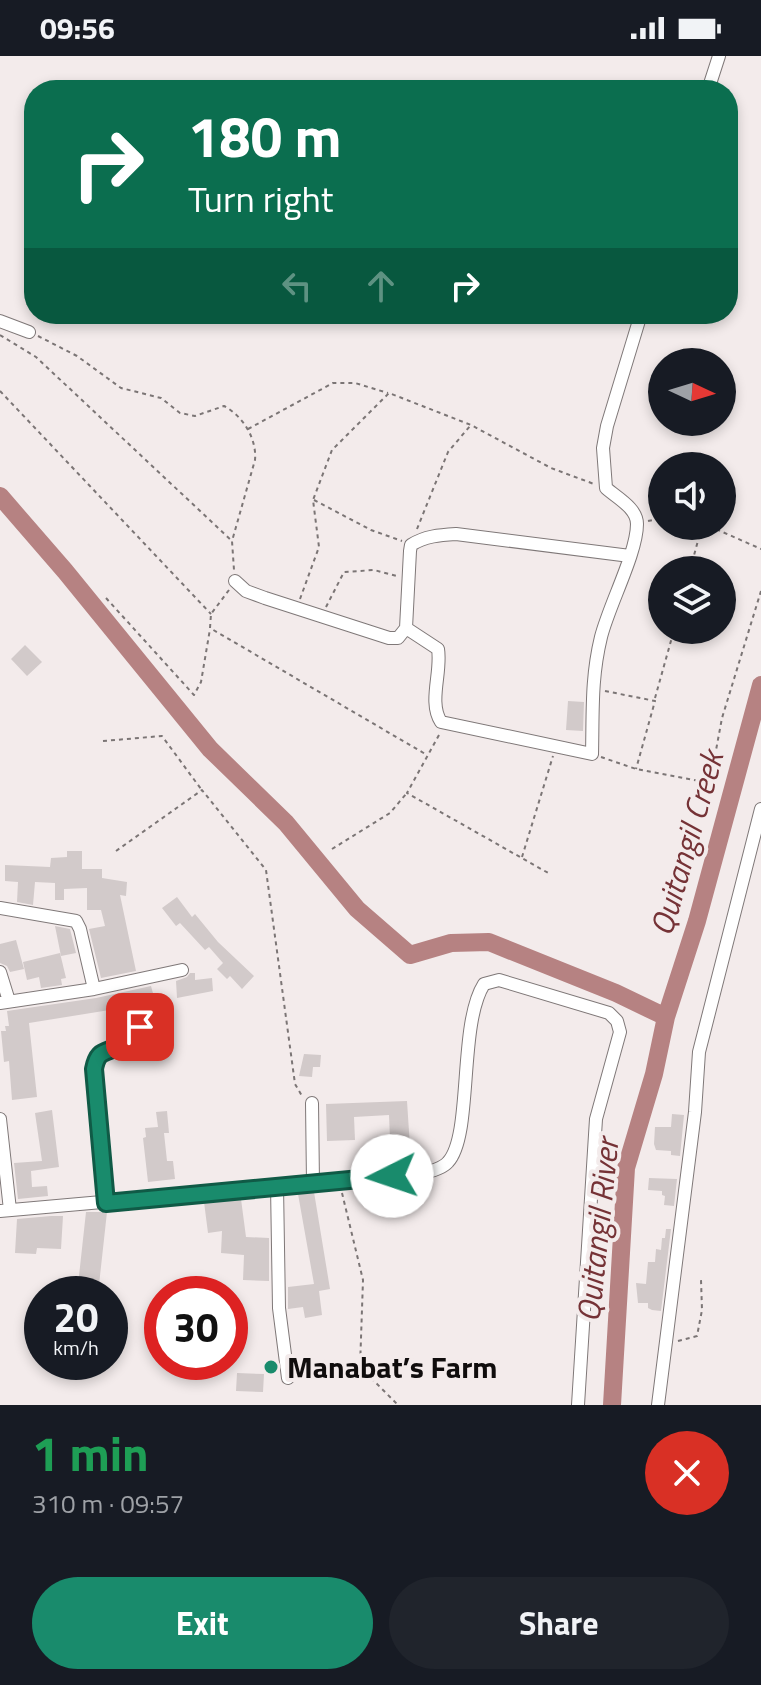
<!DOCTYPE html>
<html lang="en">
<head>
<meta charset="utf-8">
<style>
  body { margin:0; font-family:"Titillium Web",sans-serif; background:#20242c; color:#f1f3f6; height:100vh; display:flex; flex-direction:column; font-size:30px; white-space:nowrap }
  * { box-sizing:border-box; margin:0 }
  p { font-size:26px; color:#9ea1a6 }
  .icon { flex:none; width:44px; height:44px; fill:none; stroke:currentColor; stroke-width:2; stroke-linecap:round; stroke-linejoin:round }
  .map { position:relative; height:1349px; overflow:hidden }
  .panel { display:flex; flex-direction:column; background:#171b24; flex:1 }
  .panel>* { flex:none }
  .guide { position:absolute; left:24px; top:24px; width:714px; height:244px; border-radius:32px; box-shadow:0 4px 12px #0003; background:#0b6e4f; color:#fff; overflow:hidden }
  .needle { width:52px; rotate:94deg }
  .buttons { position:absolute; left:648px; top:292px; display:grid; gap:16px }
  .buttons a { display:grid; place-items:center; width:88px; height:88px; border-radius:50%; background:#171b24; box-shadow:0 4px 12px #0003; font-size:40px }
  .speed { position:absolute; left:24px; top:1220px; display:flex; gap:16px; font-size:40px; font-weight:700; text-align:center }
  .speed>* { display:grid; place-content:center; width:104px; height:104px; border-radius:50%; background:#171b24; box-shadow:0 4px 12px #0003; line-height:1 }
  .speed small { font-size:20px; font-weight:400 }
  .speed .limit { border:12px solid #d22; background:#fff; color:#111 }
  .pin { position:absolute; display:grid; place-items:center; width:68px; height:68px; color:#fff; margin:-34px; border-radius:16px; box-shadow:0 4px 12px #0006 }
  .me { position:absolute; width:88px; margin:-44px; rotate:266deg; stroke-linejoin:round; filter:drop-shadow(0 0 6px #0008) }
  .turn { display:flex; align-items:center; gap:28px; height:168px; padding:0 32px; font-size:36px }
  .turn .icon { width:104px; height:104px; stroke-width:2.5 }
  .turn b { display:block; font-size:56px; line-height:68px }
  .lanes { display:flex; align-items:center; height:76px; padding:0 32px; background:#0003; justify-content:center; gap:40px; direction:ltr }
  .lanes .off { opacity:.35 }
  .round { display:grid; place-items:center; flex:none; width:84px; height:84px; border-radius:42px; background:#20242c }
  .headline { display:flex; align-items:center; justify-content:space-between; height:136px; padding:0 32px }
  h1 { font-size:48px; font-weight:700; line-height:60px; color:#1e9e55 }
  .action { display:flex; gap:16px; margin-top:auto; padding:16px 32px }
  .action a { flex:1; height:92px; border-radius:48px; background:#198b6c; color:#fff; font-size:32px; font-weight:700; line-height:92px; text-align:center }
  .action a+a { background:#20242c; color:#f1f3f6 }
  .status { display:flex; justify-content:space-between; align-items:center; height:56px; padding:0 40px; background:#171b24; direction:ltr }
  .status svg { height:22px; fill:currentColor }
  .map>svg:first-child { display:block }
</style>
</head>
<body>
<div class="status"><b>09:56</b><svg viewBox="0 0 49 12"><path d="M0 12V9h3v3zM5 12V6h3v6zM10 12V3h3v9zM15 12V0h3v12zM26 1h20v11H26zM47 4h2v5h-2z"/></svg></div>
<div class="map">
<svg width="761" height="1349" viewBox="0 0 761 1349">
  <rect width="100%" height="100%" fill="#f3ebeb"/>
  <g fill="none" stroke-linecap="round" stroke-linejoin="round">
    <path stroke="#b68282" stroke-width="18" d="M0,440L65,515L210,693L286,767L357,853L410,899L451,887L489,886L616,937L666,961
      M612,1349L626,1112L654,1018L666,961L697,865L761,629"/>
  </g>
  <path fill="#d2caca" d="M25,589L42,606L27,620L11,603Z
    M568,645L584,646L583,675L566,674Z
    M67,795H82V813H102V822L127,826L126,840L120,839L136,915L101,922L89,873L105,870L101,854H87V832L64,833V844H55V827L35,826L33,849L17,846L18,826L5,825V809L50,811L51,802L67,801Z
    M177,841L192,861L195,858L218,886L254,920L242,933L230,920L227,923L217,913L223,907L209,891L205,894L180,867L176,870L162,852Z
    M55,870L70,873L76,897L61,900Z
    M16,884L24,913L10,916L7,910L0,907V888Z
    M60,897L66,922L61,923L62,929L41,932L39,921L27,924L23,906Z
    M190,917H195V924L212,922L213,935L177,942L176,925L187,921Z
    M151,930L156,948L142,954L123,957L122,952L29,967L37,1041L12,1044L9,1005L4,1006L1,975H6L5,970H9L7,955L96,942Z
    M304,998L321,999L320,1011H313L312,1021L299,1020Z
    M407,1045L411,1106L391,1107L389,1059L354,1061L355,1084L327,1085L326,1048Z
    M52,1054L59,1111L31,1115L32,1131L47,1130L48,1140L18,1143L14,1107L42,1105L35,1057Z
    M167,1055L169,1077H164L167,1105H173L175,1123L148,1126L143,1082L146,1081L145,1072L158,1071L156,1056Z
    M672,1058L684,1059L680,1100L671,1099V1095L656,1094L654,1088L655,1071H671Z
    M649,1122L677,1123L674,1150L664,1149L665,1140L662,1139V1135L648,1134Z
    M314,1136L330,1233L319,1235L322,1259L305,1262L303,1251L288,1253V1231L314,1228L298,1138Z
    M241,1143L246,1181L269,1182V1225L243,1224L244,1199L221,1197L222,1175L208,1177L204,1146Z
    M86,1156H107L98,1238H77Z
    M51,1160H63L61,1193L37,1192L36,1198L15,1197L17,1163Z
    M666,1173H671L661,1255L652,1254L648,1252V1247H638L636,1227L646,1228L648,1206H655L656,1193L661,1194L662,1182H665Z
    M237,1317L264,1318L263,1336L236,1335Z"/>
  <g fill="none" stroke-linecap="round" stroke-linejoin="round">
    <defs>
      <path id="minor" d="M708,34L719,0
        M0,265L29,276
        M235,525L246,535L265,542L389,582H398L406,572L410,495L411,489C425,480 440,479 456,478L630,500
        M406,572L438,593C442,616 428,646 441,666L592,698C593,656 591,622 601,581C609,549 637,497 637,468C637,452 617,442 606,432L603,392L607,370L641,258
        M0,852L76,865L80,873L94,933
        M0,916L9,945
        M0,947L94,933L182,914
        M312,1047L313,1127
        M0,1063L10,1154
        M277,1130L279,1252L288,1322
        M106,1147L94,1013C98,992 106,998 121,989C129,985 135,977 140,971
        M0,1155L419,1118C429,1116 442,1113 448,1106C473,1079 458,969 484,928L499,924L609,957L617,965L620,976L596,1063L578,1349
        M658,1349L695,1056L699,996L761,753"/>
    </defs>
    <use href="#minor" stroke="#7f7878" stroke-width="14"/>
    <path stroke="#7b7575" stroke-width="2" stroke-dasharray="4 4" stroke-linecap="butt" d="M0,279L36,301L231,484
      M38,280L77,300L121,332L161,342L180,357L195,360L224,350C243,360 257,383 255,404L232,485L234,514
      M0,335L211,558
      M248,373L333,327H355L388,337
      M314,444L371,474L402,485
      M648,465L662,462
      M709,470L761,493
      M417,473L448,396L470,370
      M690,514L702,470
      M229,534L211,558L210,572L427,699
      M106,542L194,639L201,626L210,573
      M300,543L319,491L313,444L332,394L389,337L471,369L551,412L594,428
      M326,551L344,516L374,514L397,520
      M605,635L655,645L636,713
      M655,642L674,574
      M439,679L407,737L550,818
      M103,685L162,680L201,733
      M601,701L636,713L705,726L711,721L722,662L761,535
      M332,793L390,757L406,738
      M116,795L202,734L266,814L295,1028L302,1040
      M522,801L553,700
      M342,1137L363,1224L360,1311L398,1349
      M678,1285L697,1280L702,1254L701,1224"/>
    <use href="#minor" stroke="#fff" stroke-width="12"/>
  </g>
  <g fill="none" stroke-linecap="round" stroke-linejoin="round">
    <defs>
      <path id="route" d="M140,971C135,977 129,985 121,989C106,998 98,992 94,1013L106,1147L392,1120"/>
    </defs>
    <use href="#route" stroke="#105a46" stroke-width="20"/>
    <use href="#route" stroke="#198b6c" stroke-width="14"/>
  </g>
  <circle fill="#198b6c" stroke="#f3ebeb" stroke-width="3" cx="271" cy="1311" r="8"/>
  <g text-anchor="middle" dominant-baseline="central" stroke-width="8" stroke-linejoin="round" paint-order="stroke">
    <g font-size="30" font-weight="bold" fill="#100d0d" stroke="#f3ebeb" text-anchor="start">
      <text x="287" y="1311">Manabat’s Farm</text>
    </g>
    <g font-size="32" font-style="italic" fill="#753236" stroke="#f3ebeb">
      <text transform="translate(686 787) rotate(-74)">Quitangil Creek</text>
      <text transform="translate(597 1174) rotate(-84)">Quitangil River</text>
    </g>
  </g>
</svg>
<div class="buttons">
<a><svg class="needle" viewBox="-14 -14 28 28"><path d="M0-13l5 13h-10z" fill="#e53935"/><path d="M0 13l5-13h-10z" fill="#9ea1a6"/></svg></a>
<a><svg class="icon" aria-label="sound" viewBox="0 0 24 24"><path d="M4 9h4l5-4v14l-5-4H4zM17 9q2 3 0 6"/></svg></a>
<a><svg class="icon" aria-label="layers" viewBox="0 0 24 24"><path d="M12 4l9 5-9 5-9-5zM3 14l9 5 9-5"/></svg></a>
</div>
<div class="speed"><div>20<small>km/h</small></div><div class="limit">30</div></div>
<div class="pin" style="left:140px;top:971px;background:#d93025"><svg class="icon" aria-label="arrive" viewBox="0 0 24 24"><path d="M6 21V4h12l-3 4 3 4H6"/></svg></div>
<svg class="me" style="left:392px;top:1120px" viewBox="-20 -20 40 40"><circle r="19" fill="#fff"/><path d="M0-13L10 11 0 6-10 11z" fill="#198b6c"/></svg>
<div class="guide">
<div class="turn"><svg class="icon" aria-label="right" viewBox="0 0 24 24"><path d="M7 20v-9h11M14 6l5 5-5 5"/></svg><div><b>180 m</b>Turn right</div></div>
<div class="lanes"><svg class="icon off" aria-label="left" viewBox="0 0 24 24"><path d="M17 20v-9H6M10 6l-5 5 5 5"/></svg><svg class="icon off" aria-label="ahead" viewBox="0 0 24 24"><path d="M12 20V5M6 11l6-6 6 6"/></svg><svg class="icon" aria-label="right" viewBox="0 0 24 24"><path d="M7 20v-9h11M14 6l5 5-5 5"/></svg></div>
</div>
</div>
<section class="panel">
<div class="headline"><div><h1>1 min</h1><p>310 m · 09:57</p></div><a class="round" style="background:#d93025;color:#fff"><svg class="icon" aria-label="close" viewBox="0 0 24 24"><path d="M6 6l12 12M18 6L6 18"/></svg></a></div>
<div class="action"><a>Exit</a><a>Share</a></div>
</section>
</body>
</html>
